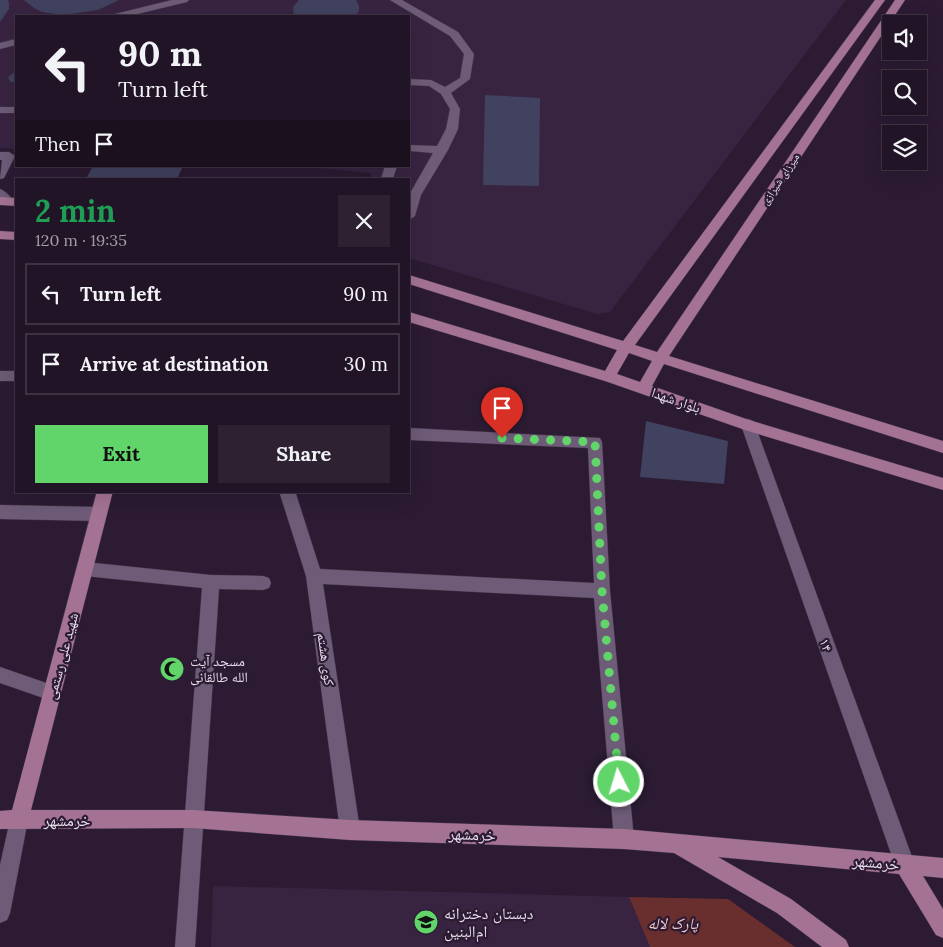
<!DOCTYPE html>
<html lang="en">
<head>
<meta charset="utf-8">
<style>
  body { margin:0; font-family:Lora,"Noto Naskh Arabic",serif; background:#2d2132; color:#f1f3f6; height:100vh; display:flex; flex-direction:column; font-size:19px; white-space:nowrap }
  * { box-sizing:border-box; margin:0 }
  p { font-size:16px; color:#a29ea7 }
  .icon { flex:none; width:28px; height:28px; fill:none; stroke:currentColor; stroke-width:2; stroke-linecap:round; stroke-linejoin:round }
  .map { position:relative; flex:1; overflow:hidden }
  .details { position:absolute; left:15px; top:178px; width:395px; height:315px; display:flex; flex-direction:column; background:#211426; border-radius:0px; box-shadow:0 5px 20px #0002,0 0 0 1px #3e3343 }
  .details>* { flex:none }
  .top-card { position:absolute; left:15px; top:15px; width:395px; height:152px; border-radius:0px; box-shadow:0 5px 20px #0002,0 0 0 1px #3e3343; background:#211426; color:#f1f3f6; overflow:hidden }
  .fabs { position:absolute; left:882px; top:15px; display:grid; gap:10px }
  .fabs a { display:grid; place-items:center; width:45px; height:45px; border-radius:0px; background:#211426; box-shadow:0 5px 20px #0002,0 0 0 1px #3e3343; font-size:25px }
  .pin { position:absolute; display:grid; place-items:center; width:42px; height:42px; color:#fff; margin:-51px -21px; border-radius:50% 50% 50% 0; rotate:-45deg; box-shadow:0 0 5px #0007 }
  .pin .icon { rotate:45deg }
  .me { position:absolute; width:55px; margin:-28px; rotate:355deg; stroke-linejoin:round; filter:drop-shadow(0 0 4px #0008) }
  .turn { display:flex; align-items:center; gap:18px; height:105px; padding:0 20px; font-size:22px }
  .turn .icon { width:65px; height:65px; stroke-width:2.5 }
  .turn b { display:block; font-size:35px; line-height:42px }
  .then { display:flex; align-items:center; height:48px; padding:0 20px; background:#0003; gap:10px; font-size:19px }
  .round { display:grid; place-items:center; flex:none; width:52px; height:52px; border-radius:0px; background:#2d2132 }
  .overview { display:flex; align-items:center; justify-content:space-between; height:85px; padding:0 20px }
  h1 { font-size:30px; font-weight:700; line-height:38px; color:#1e9e55 }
  .button { display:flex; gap:10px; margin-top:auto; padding:10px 20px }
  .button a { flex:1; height:58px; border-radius:0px; background:#61d56a; color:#111; font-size:20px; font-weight:700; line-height:58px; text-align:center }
  .button a+a { background:#2d2132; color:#f1f3f6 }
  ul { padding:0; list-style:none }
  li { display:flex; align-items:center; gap:15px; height:62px; margin:0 10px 8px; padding:0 10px; border:2px solid #3e3343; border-radius:0px }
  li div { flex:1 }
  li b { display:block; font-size:19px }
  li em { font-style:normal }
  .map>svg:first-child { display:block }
</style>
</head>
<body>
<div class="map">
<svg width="943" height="947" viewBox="0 0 943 947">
  <rect width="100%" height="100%" fill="#2c1b33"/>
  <path fill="#382441" d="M0,0H846L610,312L597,314L409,258V179H371V173L298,166H409V16H16V149L0,148Z
    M213,886L629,897L650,947H211Z"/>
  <path fill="#692e2e" d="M629,897L728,899L795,947H650Z"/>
  <path fill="#40425f" d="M0,0H8L9,3V9L0,22Z
    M24,0H119L98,10L63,15L42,12L34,8Z
    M299,0H356L359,6V11L355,16H294L293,7Z
    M16,71V82H10L8,77Z
    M485,95L540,98L539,186L483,185Z
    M93,166H183L177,179H86Z
    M646,421L728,441L724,484L640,477Z"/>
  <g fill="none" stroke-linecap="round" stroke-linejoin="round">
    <defs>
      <path id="minor" d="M172,0H189L187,2L129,16H113L115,14Z
        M390,0H402L458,32L474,54L470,79L451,93L460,109L458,129L448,150L421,195L415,216L409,220V195L433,153L409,151V145L437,146L446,129L450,109L441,94L429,86L409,85V79L431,80L445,87L460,78L464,54L450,36Z
        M16,39V45L0,49V43Z
        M0,107H16V113H0Z
        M0,152H9L15,156L4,178L0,179L2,160H0Z
        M385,166H397L393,179H381Z
        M0,189C6,191 11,197 14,202L12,205H4L0,200Z
        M0,371H16V381H0Z
        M748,419L753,421L755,425L915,865L912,872L905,875L898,872L895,865L741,425L743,421Z
        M409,428L600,438L602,442L610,591L634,839L631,846L624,849L617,846L614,839L594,598L323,584L360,830L357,837L350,840L343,837L340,830L306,576L279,491H295L320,569L594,583L588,448L409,440Z
        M0,505L99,507L104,509L107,514L104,519L99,521L0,519Z
        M85,562L211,575L263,576L269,578L271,583L269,588L263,590L219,589L195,947H175L202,588L85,576L79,574L77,569L79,564Z
        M0,667L58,687L61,693L58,699L52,701L0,683Z
        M19,811L26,813L28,820L10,913L7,920L0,923V865L10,820L12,813Z"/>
      <path id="major" d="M875,0H885L635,345L657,352L895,0H905L669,356L943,441V453L664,364L652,386L749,420L943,478V490L748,431L605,381L409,322V312L605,371L617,350L409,284V275L623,341ZM629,353L652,361L640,382L617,374Z
        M0,197L16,198V206L0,205Z
        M0,231L16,232V240L0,239Z
        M97,491H113L31,810H193L350,820L624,829L943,858V878L923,876L943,909V938L936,935L899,874L718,857L791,899L846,940L849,947H822L777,913L674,853L624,849L350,840L193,828L0,829V811L12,810Z"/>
    </defs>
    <use href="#minor" stroke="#433548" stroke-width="1"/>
    <use href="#major" stroke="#433548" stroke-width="1"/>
    <use href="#minor" fill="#6e5b77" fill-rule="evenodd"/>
    <use href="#major" fill="#a47393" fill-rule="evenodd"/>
  </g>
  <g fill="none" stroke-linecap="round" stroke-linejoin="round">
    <path stroke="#61d56a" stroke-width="9" stroke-dasharray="0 16.2" d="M502,438L595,442L602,591L619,782"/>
  </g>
  <defs>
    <symbol id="mosque-disc" viewBox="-11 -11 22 22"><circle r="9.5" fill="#61d56a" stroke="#2c1b33"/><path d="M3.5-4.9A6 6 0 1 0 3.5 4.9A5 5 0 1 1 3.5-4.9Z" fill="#111"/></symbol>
    <symbol id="school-disc" viewBox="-11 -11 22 22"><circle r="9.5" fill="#61d56a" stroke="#2c1b33"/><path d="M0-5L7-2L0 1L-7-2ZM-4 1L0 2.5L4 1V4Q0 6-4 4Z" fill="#111"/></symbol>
  </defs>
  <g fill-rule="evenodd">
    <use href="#mosque-disc" x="158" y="655" width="28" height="28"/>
    <use href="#school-disc" x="412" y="908" width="28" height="28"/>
  </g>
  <g text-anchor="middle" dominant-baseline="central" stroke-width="4.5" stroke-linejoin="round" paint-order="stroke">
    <g font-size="11" fill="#e8dded" stroke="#2c1b33">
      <text transform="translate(780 179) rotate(-56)">میرزای شیرازی</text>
    </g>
    <g font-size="14" fill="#e8dded" stroke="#2c1b33">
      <text transform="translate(676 400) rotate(19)">بلوار شهدا</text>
      <text transform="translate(826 645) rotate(70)">۱۴</text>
      <text transform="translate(62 656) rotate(-75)">شهید علی رستمی</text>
      <text transform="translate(326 659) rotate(82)">کوی هشتم</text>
    </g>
    <g font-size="14" fill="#e8dded" stroke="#2c1b33" text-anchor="start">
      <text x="190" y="661">مسجد آیت<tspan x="190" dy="16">الله طالقانی</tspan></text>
    </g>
    <g font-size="16" fill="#e8dded" stroke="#2c1b33">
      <text x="67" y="820">خرمشهر</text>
      <text transform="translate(472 834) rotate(2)">خرمشهر</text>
      <text transform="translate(876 862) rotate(5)">خرمشهر</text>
    </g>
    <g font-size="16" fill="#e8dded" stroke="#2c1b33" text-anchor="start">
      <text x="444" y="913">دبستان دخترانه<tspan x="444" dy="18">ام‌البنین</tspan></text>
    </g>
    <g font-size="16" font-style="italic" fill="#f7cac7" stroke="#2c1b33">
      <text x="673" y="923">پارک لاله</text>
    </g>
  </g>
</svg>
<div class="fabs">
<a><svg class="icon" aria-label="sound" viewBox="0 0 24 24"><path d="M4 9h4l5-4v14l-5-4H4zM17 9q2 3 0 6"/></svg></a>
<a><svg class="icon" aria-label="search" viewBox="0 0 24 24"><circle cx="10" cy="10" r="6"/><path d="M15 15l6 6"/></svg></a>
<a><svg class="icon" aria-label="layers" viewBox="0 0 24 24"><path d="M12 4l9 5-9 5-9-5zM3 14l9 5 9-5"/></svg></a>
</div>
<div class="pin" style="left:502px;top:438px;background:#d93025"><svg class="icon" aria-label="arrive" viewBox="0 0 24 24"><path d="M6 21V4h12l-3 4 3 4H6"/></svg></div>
<svg class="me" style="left:619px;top:782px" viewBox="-20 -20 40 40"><circle r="17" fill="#61d56a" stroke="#fff" stroke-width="3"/><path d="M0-11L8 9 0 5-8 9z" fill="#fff"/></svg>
<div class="top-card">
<div class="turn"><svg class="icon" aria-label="left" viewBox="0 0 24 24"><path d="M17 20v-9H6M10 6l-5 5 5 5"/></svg><div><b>90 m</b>Turn left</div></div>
<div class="then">Then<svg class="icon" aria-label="arrive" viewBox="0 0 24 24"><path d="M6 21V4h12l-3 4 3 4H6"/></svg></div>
</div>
<section class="details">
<div class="overview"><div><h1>2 min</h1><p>120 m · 19:35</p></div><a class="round"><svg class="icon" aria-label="close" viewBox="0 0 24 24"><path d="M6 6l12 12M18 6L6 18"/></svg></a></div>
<ul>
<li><svg class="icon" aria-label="left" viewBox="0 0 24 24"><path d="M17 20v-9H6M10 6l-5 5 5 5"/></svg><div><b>Turn left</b></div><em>90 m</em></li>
<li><svg class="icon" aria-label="arrive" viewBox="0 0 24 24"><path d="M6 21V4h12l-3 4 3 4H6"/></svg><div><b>Arrive at destination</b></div><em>30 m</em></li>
</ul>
<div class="button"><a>Exit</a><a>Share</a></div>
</section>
</div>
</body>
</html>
